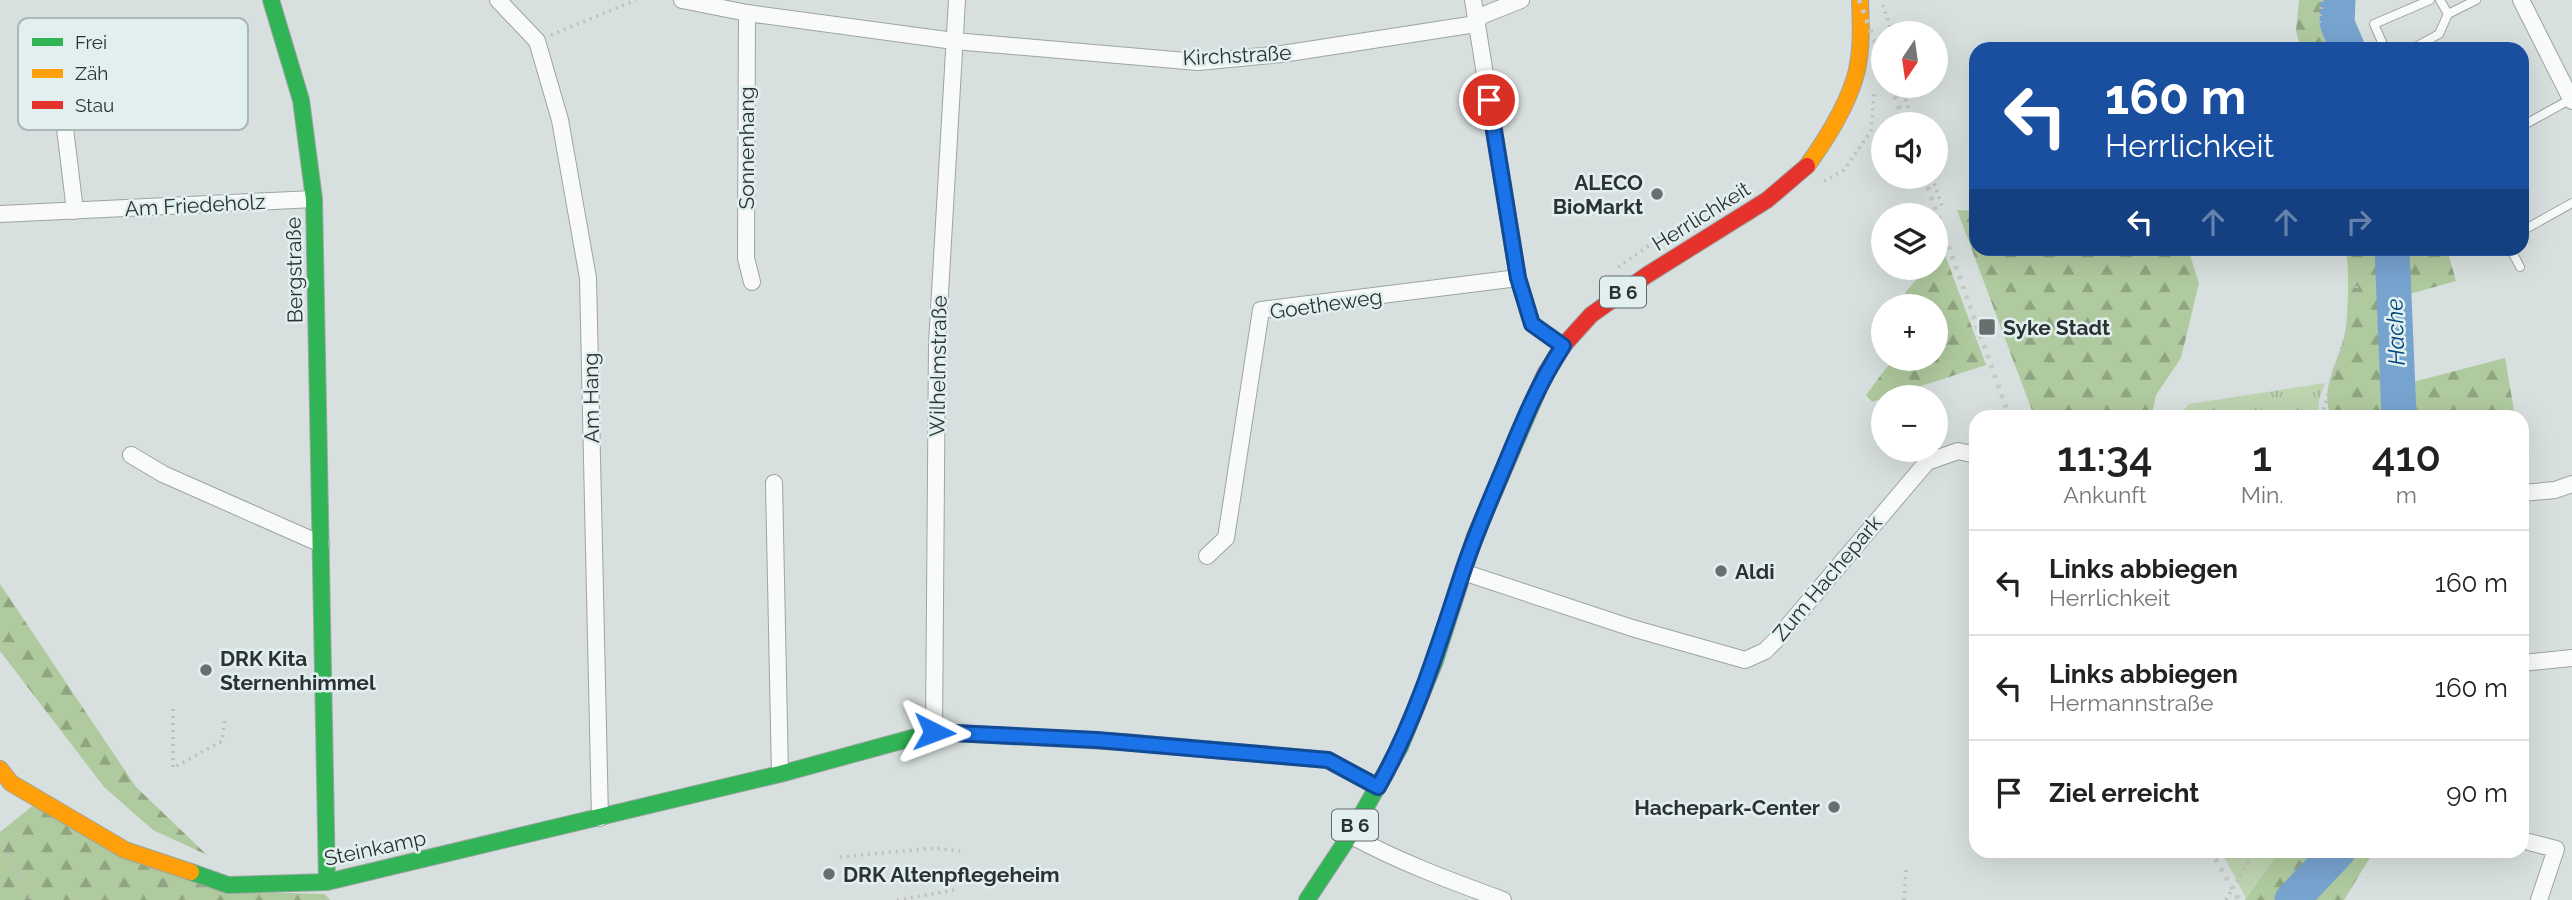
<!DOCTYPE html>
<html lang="de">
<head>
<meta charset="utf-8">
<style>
  body { margin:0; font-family:Raleway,sans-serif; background:#f6f6f6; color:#222; height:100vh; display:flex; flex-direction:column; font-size:26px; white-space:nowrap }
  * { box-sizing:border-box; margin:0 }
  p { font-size:23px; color:#767676 }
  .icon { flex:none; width:38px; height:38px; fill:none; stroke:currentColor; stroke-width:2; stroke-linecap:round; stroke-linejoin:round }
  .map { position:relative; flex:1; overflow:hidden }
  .drawer { position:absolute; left:1969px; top:410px; width:560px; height:448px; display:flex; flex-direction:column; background:#fff; border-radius:21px; box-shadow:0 7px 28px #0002 }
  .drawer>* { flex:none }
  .guide { position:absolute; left:1969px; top:42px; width:560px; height:214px; border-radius:21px; box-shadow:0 7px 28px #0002; background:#1a4fa0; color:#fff; overflow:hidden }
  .needle { width:46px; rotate:193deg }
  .buttons { position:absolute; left:1871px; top:21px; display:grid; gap:14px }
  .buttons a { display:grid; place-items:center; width:77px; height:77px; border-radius:50%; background:#fff; box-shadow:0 7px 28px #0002; font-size:35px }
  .pin { position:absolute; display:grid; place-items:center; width:60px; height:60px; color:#fff; margin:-30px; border:4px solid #fff; border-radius:50%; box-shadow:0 2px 7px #0007 }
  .me { position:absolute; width:77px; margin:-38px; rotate:93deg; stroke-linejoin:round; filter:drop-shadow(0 0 5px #0008) }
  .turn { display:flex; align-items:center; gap:24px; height:147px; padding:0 21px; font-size:32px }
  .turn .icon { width:91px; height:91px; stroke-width:2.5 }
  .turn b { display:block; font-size:49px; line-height:60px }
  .lanes { display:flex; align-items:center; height:66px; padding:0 21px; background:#0003; justify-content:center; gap:35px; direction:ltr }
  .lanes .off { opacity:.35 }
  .eta { display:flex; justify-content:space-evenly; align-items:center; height:119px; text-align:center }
  .eta b { font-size:42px; font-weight:600; line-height:49px }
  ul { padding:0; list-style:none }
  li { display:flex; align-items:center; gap:21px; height:105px; padding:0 21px; border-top:2px solid #e0e0e0 }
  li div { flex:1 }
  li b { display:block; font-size:26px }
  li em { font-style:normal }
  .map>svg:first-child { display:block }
</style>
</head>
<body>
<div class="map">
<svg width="2572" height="900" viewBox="0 0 2572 900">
  <defs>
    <pattern id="grass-tufts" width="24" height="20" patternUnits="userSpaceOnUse" patternTransform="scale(1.75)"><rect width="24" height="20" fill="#bed4b1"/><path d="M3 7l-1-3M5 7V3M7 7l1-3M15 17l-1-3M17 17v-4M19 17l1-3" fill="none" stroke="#a3b699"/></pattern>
    <pattern id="forest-firs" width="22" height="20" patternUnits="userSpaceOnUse" patternTransform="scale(1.75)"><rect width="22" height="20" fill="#b0ca9f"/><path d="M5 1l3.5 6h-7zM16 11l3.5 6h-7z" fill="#8fa582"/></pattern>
  </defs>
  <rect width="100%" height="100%" fill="#d8e0df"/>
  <path fill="url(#grass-tufts)" d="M2325,383L2319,400L2318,416H2182L2183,411L2189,404Z"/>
  <path fill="url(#forest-firs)" d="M2299,0H2344L2341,21L2354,49H2301L2296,31Z
    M1957,210L1976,211V248L2188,249L2199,283L2181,358L2156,395L2152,416H2034Z
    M1942,247L1986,365L1872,402L1866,395L1893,359H1936V306H1921L1905,293L1926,268H1936V255Z
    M2345,249H2447L2456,281L2385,301L2409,383L2505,358L2515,416H2331C2318,386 2343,356 2346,326C2348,309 2350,264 2345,249Z
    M0,584L136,787L207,855L153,830L104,787L0,651Z
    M35,804L224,891L325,894L330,900H0V832Z
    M2279,851H2374L2344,900H2245Z"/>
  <path fill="#bed4b1" d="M2221,851H2279L2246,898Z"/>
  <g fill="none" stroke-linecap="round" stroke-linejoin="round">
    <path stroke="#77a3cf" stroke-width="35" d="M2338,0L2337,23L2348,49
      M2392,248L2399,416
      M2292,900L2339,850"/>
    <defs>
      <path id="lane" d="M2440,0L2448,14
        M2385,49L2374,24L2430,0
        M2412,49L2439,34L2448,14L2476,0
        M2522,126L2571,99
        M2522,231L2572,203
        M2510,248L2520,267"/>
      <path id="street" d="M498,0L537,41L560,120L588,278L600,818
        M682,0L747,13L954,41L1198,62L1282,54L1476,24
        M1473,0L1518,278L1532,324L1563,346
        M2521,0L2572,101
        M747,13L746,258L752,282
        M1476,24L1481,16L1521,0
        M64,120L75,211
        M0,214L314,199
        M131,455L163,474L321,544
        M774,483L780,774
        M2522,493L2555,490L2572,484
        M1207,556L1226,538L1261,310L1518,278
        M1463,572L1632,628L1745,660L1765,651L1776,640L1927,462L1958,451L1976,455
        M2522,663L2572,658
        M934,732L937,344L957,0
        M1350,835C1399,862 1451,881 1503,900
        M2529,842L2556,849L2539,900"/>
      <path id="fast" d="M271,0L301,100L314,199L327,882
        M191,872L228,885L327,882L780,774L934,732L1124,742
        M1307,900L1350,835L1400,747L1435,661L1475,536L1536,395"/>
      <path id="slow" d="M1807,166C1827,138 1849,104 1857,70C1862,47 1861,23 1860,0
        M1124,742L1328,760L1378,787
        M0,769L11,783L125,850L191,872"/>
      <path id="jam" d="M1536,395L1545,374L1563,346L1591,315L1647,275L1767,200L1807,166"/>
    </defs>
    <use href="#lane" stroke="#9da4a2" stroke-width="10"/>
    <use href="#street" stroke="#9da4a2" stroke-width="18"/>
    <use href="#fast" stroke="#9da4a2" stroke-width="18"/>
    <use href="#slow" stroke="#9da4a2" stroke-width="18"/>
    <use href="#jam" stroke="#9da4a2" stroke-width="18"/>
    <path stroke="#bdbfbf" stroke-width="3.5" stroke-dasharray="2 5" stroke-linecap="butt" d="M2322,0L2319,25L2323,49
      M1883,5L1892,33
      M551,35L636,0
      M1901,86L1914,124
      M1932,177L1942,206
      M1824,181L1844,170L1871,131L1874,94
      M1618,267L1669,232L1685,224
      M2327,416L2324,408L2348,328L2364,248
      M173,709V768L222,741L225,718
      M0,841L31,900
      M840,857L934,848L960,851
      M897,900L954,890
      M1904,900L1906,870
      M2226,900L2248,862L2242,850"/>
    <use href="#lane" stroke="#f9fafa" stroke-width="8"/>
    <use href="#street" stroke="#f9fafa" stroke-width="16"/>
    <use href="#fast" stroke="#30b455" stroke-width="16"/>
    <use href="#slow" stroke="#ff9f0a" stroke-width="16"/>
    <use href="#jam" stroke="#e5322d" stroke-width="16"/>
    <path stroke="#c6c9c8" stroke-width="5" stroke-dasharray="3.5 7" stroke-linecap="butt" d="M1859,0L1883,63
      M1891,86L1905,124
      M1924,177L2009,416
      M2210,850L2239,900"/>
  </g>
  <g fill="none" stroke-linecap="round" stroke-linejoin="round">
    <defs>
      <path id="route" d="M934,732L1097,740L1328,760L1378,787C1416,720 1438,647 1462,574C1474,537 1490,501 1505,465C1522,424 1538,384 1563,346L1532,324L1518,278L1489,100"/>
    </defs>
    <use href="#route" stroke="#114b97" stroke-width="18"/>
    <use href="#route" stroke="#1a73e8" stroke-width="12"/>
  </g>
  <g fill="#686f6e" stroke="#e1f0ef" stroke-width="2.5">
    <circle cx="1657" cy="194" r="7"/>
    <rect x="1978" y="318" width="18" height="18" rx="3.5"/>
    <circle cx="1721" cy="571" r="7"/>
    <circle cx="206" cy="670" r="7"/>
    <circle cx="1834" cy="807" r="7"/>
    <circle cx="829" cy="874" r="7"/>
  </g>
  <g text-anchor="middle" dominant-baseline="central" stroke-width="5" stroke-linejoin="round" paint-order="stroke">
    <g fill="#e1f0ef" stroke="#626b6a" stroke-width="2">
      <rect x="1600" y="276.5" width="46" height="31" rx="5"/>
      <rect x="1332" y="809.5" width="46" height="31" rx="5"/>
    </g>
    <g font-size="19" font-weight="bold" fill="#2c3231">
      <text x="1623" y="292">B 6</text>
      <text x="1355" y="825">B 6</text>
    </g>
    <g font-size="21" fill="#2c3231" stroke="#e1f0ef">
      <text transform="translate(1237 55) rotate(-3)">Kirchstraße</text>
      <text transform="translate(746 148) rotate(-90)">Sonnenhang</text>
      <text transform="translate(195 205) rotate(-3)">Am Friedeholz</text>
      <text transform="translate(1701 216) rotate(-32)">Herrlichkeit</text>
      <text transform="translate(294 270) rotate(-91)">Bergstraße</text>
      <text transform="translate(1326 304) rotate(-8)">Goetheweg</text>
      <text transform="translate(938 366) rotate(-89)">Wilhelmstraße</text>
      <text transform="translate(591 398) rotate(-91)">Am Hang</text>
      <text transform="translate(1827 578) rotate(-50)">Zum Hachepark</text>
      <text transform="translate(375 848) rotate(-12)">Steinkamp</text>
    </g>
    <g font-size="21" font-weight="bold" fill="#2c3231" stroke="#e1f0ef" text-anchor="start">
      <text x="1643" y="182" text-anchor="end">ALECO<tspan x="1643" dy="24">BioMarkt</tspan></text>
      <text x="2003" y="327">Syke Stadt</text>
      <text x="1735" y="571">Aldi</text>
      <text x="220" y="658">DRK Kita<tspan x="220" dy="24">Sternenhimmel</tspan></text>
      <text x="1820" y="807" text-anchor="end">Hachepark-Center</text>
      <text x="843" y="874">DRK Altenpflegeheim</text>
    </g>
    <g font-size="23" font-style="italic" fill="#004781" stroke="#e1f0ef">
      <text transform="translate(2395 332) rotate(-92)">Hache</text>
    </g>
  </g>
  <rect x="18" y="18" width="230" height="112" rx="10" fill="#e1f0ef" stroke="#abb7b6" stroke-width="2"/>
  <rect x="32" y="38" width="31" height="8" fill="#30b455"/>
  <rect x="32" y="69" width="31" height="9" fill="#ff9f0a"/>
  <rect x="32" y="101" width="31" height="8" fill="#e5322d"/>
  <g font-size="19" fill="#2c3231">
    <text x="75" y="49">Frei</text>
    <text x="75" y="80">Zäh</text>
    <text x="75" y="112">Stau</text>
  </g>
</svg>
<div class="buttons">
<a><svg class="needle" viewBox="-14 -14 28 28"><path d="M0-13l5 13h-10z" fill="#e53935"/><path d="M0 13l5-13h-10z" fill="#767676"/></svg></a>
<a><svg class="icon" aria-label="sound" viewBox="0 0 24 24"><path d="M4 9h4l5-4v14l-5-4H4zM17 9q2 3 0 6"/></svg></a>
<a><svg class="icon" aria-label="layers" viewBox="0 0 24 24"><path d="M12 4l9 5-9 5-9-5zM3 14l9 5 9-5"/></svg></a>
<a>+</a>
<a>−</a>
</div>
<div class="pin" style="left:1489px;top:100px;background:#d93025"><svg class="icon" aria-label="arrive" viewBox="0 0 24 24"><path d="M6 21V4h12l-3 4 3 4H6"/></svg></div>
<svg class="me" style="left:934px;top:732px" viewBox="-20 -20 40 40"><path d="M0-17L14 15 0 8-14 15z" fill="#1a73e8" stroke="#fff" stroke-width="4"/></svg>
<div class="guide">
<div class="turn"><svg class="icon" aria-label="left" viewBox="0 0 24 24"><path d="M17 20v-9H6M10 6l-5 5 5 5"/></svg><div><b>160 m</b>Herrlichkeit</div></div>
<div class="lanes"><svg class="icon" aria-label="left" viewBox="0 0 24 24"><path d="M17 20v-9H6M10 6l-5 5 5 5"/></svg><svg class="icon off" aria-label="ahead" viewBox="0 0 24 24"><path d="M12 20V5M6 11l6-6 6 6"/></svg><svg class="icon off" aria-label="ahead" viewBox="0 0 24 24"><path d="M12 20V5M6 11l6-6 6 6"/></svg><svg class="icon off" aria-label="right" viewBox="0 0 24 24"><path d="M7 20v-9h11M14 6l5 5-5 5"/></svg></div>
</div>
<section class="drawer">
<div class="eta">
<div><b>11:34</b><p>Ankunft</p></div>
<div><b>1</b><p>Min.</p></div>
<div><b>410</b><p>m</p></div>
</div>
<ul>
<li><svg class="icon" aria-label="left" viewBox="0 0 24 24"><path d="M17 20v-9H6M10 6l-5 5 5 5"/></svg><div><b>Links abbiegen</b><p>Herrlichkeit</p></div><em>160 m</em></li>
<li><svg class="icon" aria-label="left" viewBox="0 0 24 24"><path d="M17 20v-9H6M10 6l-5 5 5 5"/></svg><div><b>Links abbiegen</b><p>Hermannstraße</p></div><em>160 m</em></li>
<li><svg class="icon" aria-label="arrive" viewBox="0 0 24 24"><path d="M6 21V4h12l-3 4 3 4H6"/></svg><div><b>Ziel erreicht</b></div><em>90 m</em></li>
</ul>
</section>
</div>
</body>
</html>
